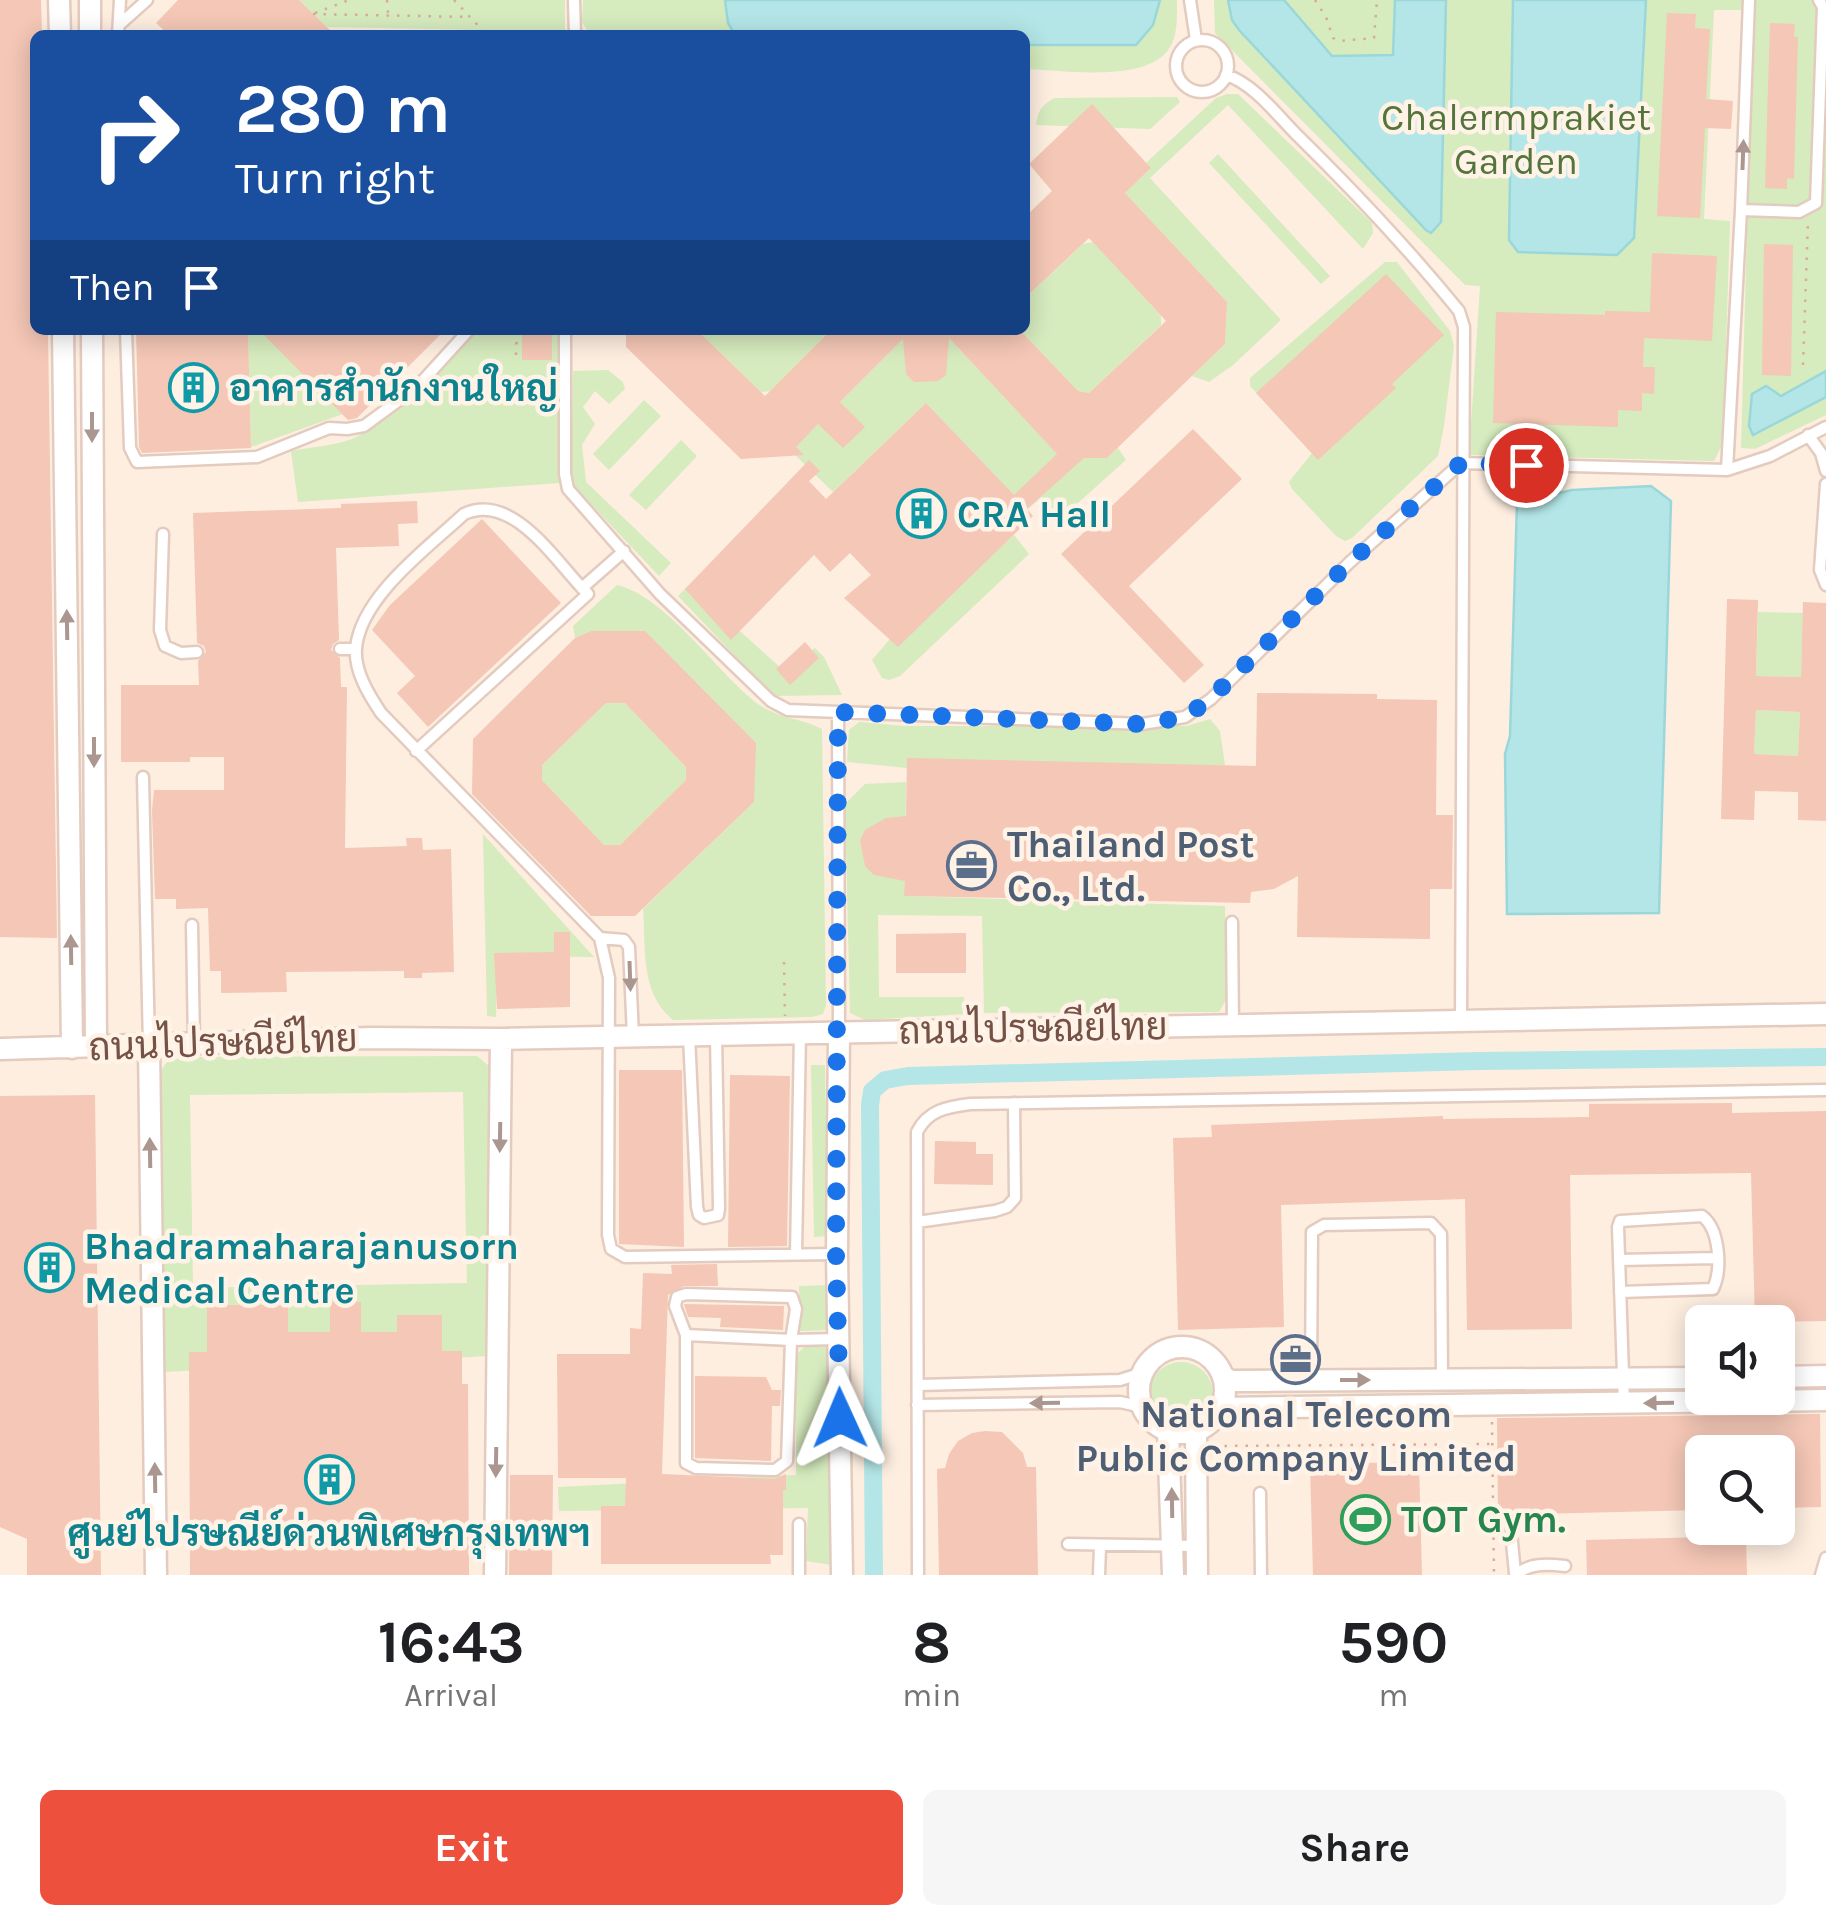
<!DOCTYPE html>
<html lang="en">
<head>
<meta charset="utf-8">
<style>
  body { margin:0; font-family:Karla,Sarabun,sans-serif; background:#f6f6f6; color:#202124; height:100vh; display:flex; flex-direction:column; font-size:38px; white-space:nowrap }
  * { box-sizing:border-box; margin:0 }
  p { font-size:32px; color:#757577 }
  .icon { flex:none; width:55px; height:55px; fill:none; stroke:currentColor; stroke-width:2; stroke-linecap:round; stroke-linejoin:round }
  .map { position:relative; height:1575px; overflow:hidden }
  .sheet { display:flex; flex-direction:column; background:#fff; flex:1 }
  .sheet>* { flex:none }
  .guide { position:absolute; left:30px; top:30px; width:1000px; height:305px; border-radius:15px; box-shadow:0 5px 25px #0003; background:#1a4fa0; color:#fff; overflow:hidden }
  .fabs { position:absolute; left:1685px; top:1305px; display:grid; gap:20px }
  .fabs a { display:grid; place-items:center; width:110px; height:110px; border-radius:15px; background:#fff; box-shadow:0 5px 25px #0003; font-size:50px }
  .pin { position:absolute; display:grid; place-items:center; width:85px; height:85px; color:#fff; margin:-42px; border:5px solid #fff; border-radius:50%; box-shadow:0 2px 10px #0007 }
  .me { position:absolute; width:110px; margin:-55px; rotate:359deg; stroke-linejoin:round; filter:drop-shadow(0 0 8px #0008) }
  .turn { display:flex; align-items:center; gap:35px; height:210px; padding:0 40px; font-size:45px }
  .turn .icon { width:130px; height:130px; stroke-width:2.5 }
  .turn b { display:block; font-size:70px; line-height:85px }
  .then { display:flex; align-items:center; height:95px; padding:0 40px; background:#0003; gap:20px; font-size:38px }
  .eta { display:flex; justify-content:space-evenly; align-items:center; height:170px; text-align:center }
  .eta b { font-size:60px; font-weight:700; line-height:70px }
  .cta { display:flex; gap:20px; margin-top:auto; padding:20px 40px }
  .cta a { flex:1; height:115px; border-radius:15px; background:#ee503e; color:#fff; font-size:40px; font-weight:700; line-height:115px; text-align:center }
  .cta a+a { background:#f6f6f6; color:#202124 }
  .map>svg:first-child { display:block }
</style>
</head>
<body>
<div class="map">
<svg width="1826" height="1575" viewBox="0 0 1826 1575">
  <rect width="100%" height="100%" fill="#fdeee0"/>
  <path fill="#d6ebbe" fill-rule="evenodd" d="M299,0H565V32L563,35H504L480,30L327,27Z
    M583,0H1177C1177,15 1178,34 1170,47C1149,84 1062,70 1025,69V35H590L582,22Z
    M1214,0H1826V415L1755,449L1741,448L1753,10H1714L1704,219L1730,221L1723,443L1714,461L1469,455L1480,286L1465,285L1215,33Z
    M1227,94H1238L1372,223L1373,233L1363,249L1228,105L1150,178L1281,320L1233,365L1209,382L1192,376L1225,344L1227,302L1125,193L1150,169L1146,163L1216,98Z
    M1177,97L1180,102L1150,129L1036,125C1038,110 1042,105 1055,98Z
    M1218,154L1330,276L1321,284L1209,163Z
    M1093,242L1161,316V325L1089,393L1078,391L1020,330H1025V298L1083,244Z
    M1385,262H1397L1450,331L1454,346L1444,426L1438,456L1352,538L1345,541L1336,536L1292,489L1289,482L1312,453L1250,386V378Z
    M248,330H431L343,414L251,447Z
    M476,330H560L559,483L298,502L291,451C310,447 334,446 352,439C388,424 447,359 476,330Z
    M697,330H831L770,391L761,392Z
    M949,338L1060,457L1107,458L1118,448L1126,460L1061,518L1040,499L1027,509L926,403L833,492L791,451L903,339Z
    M608,370L623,382L625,389L609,404L595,391L583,407L595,424L582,445L586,482L671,563L659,576L571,483L573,371Z
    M644,400L661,416L609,470L593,454Z
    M681,440L697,456L646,510L629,495Z
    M1014,535L1029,554L900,676L889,680L882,678L872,660L890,639Z
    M617,585C667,597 716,672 758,704C779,719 803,718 822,729L826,1005L823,1014L812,1017L673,1020C640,993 646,949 643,909L754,802L645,631H591L575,638L573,626Z
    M689,585L782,669L815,648L824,657L842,695L773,696L678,596Z
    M1758,612L1803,613L1801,677L1756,676Z
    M606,703H625L686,767V780L620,845H604L542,780V765Z
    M1756,710L1800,712L1798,756L1754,754Z
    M1210,719L1220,731L1225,765L907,768L847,762L849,730L859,722L904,726H1187Z
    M906,782L905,896L1225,906L1227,998L1219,1012L984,1013L982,916L878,915L879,997H964L966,1014L865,1020L850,1013L845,804L865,784Z
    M483,834L594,957L497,956L496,1017L487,1016Z
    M477,1056L489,1066V1356L162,1372L160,1072L167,1062L182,1057ZM463,1092L467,1283L193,1288L190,1095Z
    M811,1065H825L828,1236L814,1237Z
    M828,1285L829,1330L800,1331L799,1286Z
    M805,1346L830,1347L831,1565L806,1561L808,1508L559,1511L558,1487L796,1475V1355Z
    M1149 1394a32 32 0 1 1 64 0a32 32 0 1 1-64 0Z"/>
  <path fill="#b4e6e7" stroke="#9ad7da" stroke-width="2.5" d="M725,0H1160L1153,25L1136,45H1025V35H735L728,23Z
    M1228,0H1284L1332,56L1393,55L1395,0H1446L1441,222L1431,233L1426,230L1239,30L1232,20Z
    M1513,0H1646L1634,238L1617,255L1518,252L1509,240Z
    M1826,371V397L1753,435L1749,426L1752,394L1766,386L1781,396Z
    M1651,486L1671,501L1659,913L1507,914L1505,754L1510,736L1517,503L1572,490Z"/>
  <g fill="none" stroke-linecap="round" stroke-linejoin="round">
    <path stroke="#b4e6e7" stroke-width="18" d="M874,1575L870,1105L872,1091L885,1080L908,1076L1478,1061L1826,1057"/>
  </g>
  <path fill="#f4c7b6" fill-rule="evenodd" d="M0,0H41L42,35H35V330H48L57,938L0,937Z
    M178,0H299L335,35H169L156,23Z
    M1667,13L1696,14L1695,28L1710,29L1706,99L1733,101L1731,129L1705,128L1700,218L1657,216Z
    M1770,23L1795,24L1794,37H1798L1794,179L1787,178V189L1765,188Z
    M1092,104L1151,168L1125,193L1227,302L1225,344L1107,458H1084L1027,509L1033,516L898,647L844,598L871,575L850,553L830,572L814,555L731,640L685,589L809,460L820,471L809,481L826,499L926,403L1014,495L1057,454L949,338L946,375L938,381L914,382L906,374L903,339L840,402L865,427L843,448L818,424L796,447L804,455L741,459L626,347V330H697L765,396L831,330H1020L1078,391L1089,393L1166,321L1089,238L1025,298V217L1052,191L1029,164Z
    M1764,244L1793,245L1791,376L1762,375Z
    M1652,253L1717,256L1712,341L1644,338L1643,367H1655L1654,394L1642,393V411L1618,410V427L1493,423L1496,312L1605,315V311L1650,312Z
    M1386,274L1444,335L1392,384L1396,388L1318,460L1256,393Z
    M136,330H248L251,448L142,453L139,447Z
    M259,330H445L357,418L348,420Z
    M522,330H552V360H522Z
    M1193,429L1242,479L1129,586L1204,665L1184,683L1061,554Z
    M417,501L418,523L398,524L399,546L336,548L339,640L333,644L331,650L340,658L341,687H347L345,848L407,846L406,838H422L423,850L451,849L454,972L422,973V978H404V971L286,972L287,992L221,993V971H210L208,908L176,909V899H155L152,810L154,790H224V757H190V762H121V685H199L198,661L206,652L204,646L197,643L193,513L341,508V504Z
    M482,519L561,603L428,727L397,693L415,676L372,630L390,605Z
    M1727,599L1758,600L1756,676L1801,677L1803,602L1826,603V821L1798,820V792L1755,791L1754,820L1721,819ZM1756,710L1800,712L1798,756L1754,754Z
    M591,631H645L756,743L754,802L635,916H591L472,794L473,739L575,638ZM606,703H625L686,767V780L620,845H604L542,780V765Z
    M805,642L819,658L790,685L776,669Z
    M1257,693L1377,694V699L1437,700L1436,815H1453L1452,889H1430V939L1297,937L1298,876L1274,889L1251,892L1250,903L904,896L905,881L874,875L865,866L860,840L865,830L886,818L906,816L907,758L1256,766Z
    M554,932H570V1007L497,1009L494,953L554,952Z
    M966,933V973H896V934Z
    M619,1070H682L684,1247L619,1244Z
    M730,1075L790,1076L787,1246L728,1247Z
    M95,1095L101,1575H27V1539L0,1527V1096Z
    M1732,1103V1113L1826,1111V1321L1755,1322L1751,1173L1570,1175L1572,1329L1467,1330L1465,1199L1281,1205L1284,1327L1178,1330L1173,1138L1212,1137L1211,1125L1443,1116V1119L1589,1117V1104Z
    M935,1141L976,1142V1154H993V1185L934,1184Z
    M717,1264L718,1286H684L668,1295L662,1474L775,1479L786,1474V1490H783V1555H770L771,1564H601V1506H625L626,1478H558L557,1354H630V1328L641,1329L643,1273L672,1274L671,1265Z
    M330,1302H361V1332H397V1315H442V1351H462V1384H468L469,1575H190L189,1352H207V1305H288V1332H330Z
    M684,1304L784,1306L783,1330L720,1327L721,1318L688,1317Z
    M695,1376L766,1377L772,1390H781L780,1406H772L771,1461L695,1458Z
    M1820,1414L1821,1507L1778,1508V1452H1702V1510L1498,1515L1497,1418Z
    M985,1431L1002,1432L1023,1453L1027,1467H1036L1038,1575H939L937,1469L945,1468L949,1454L958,1441L972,1433Z
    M1419,1462L1422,1575H1313L1310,1464Z
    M510,1475H553L552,1575H509Z
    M1746,1536L1747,1575H1587L1586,1540Z"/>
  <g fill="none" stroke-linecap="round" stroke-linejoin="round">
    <defs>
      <path id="service" d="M574,0L575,35
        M1190,0L1196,40
        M1749,0L1741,210L1799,212L1816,203L1823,7L1819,0
        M119,25L147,0
        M118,35L120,0
        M1176 66a26 26 0 1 1 52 0a26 26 0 1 1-52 0Z
        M1226,75C1253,83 1277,115 1296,134C1355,192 1407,247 1459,311L1464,327L1461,1021
        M126,330L130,448L137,462L257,457L329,428L347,429L364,426L417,387L469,330
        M565,330V474L568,489L660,594L771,701L788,710L1142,724L1185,717L1211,699L1350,562L1461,463L1727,470L1770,456L1826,427
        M1808,435L1821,453L1826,471
        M1727,470L1741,210
        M1826,484L1820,570L1826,585
        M163,534L160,630L165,646L181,653L197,652
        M582,588C553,557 511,492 464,514C429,547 361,596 356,648C354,671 369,695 381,713L600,938L609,978L608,1235L611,1249L625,1257L837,1254
        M340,649H356
        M838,712L839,1033
        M416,751L588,594L582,588L624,551
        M143,777L149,1046
        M1232,922L1233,1025
        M192,925L194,1044
        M600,938L624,940L629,947L633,1037
        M689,1036L697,1207L699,1215L704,1218L718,1215L719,1208L716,1035
        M917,1222L995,1211L1007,1207L1015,1198L1014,1103
        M796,1254L800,1034
        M1619,1260L1717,1258
        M1620,1292L1713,1289C1722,1270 1720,1229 1702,1216L1620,1221L1618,1227L1624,1404
        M686,1294L792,1297L796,1309L791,1340L787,1461L775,1470L696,1468L686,1463V1335L675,1306L677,1297Z
        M686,1335L791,1340L839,1339
        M1311,1380L1312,1232L1324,1225L1431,1223L1441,1234L1442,1379
        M918,1385L1120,1380L1142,1373
        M917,1405L1120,1402L1142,1407
        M1260,1493L1261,1575
        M1510,1522L1515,1573
        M1068,1544L1197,1546
        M799,1575V1524
        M918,1575L917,1132C928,1110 947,1107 970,1104L1826,1090
        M1099,1575L1100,1547
        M1516,1575C1529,1563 1546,1564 1565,1566
        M1821,1575L1826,1558"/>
      <path id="minor" d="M59,0L60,35
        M90,0V35
        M63,330L72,1048
        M92,330L96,1047
        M839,1033L837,1254L842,1575
        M149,1046L156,1575
        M0,1049L371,1038L501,1039L1826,1014
        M1139 1390a43 43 0 1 1 86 0a43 43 0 1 1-86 0Z
        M1224,1377L1231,1381L1702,1378
        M1778,1377L1826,1376
        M1222,1408L1826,1400
        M1168,1431L1173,1575
        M1196,1431L1197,1575
        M495,1575L501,1039"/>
    </defs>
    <use href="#service" stroke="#e4cbbf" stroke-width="15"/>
    <use href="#minor" stroke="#e4cbbf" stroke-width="25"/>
    <path stroke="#d8ab9a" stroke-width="2.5" stroke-dasharray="2.5 8" stroke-linecap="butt" d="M387,0L388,13
      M454,0L487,35
      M1315,0L1326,17L1333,38L1339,41L1374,38L1377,0
      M315,13L349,0
      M313,14L470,17
      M516,355L517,330
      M1803,365L1808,221
      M784,962L785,1016
      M1492,1422L1494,1575
      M1214,1446L1492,1444"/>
    <use href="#service" stroke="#fff" stroke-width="10"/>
    <use href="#minor" stroke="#fff" stroke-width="20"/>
  </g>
  <defs><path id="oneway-solid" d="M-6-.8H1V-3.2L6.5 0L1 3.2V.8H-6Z" transform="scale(2.5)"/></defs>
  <g fill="#ac9790">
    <use href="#oneway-solid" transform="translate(1743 155) rotate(-88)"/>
    <use href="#oneway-solid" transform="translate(92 427) rotate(90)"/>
    <use href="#oneway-solid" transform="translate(67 625) rotate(-91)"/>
    <use href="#oneway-solid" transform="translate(94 752) rotate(90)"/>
    <use href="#oneway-solid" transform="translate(71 950) rotate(-91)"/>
    <use href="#oneway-solid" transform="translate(630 976) rotate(88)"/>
    <use href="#oneway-solid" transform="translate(500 1137) rotate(91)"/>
    <use href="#oneway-solid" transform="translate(150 1153) rotate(-91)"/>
    <use href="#oneway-solid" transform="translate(1355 1380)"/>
    <use href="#oneway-solid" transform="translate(1045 1403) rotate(179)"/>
    <use href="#oneway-solid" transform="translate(1659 1403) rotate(179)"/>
    <use href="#oneway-solid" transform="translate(496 1462) rotate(91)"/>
    <use href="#oneway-solid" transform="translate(155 1478) rotate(-91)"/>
    <use href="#oneway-solid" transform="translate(1172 1503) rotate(-91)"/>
  </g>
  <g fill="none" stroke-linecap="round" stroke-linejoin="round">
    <path stroke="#1a73e8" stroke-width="18" stroke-dasharray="0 32.4" d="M840,1418L836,1254L838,712L1142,724L1185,717L1210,699L1350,562L1461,463L1526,465"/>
  </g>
  <defs>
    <symbol id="building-ring" viewBox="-11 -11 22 22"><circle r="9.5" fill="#fff3e7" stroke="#0f9aa8" stroke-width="1.5"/><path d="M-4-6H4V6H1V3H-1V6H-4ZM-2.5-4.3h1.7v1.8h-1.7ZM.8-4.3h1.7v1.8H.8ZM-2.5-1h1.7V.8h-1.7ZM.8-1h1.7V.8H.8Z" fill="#0f9aa8"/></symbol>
    <symbol id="office-ring" viewBox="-11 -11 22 22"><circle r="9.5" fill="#fff3e7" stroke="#5c6f8a" stroke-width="1.5"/><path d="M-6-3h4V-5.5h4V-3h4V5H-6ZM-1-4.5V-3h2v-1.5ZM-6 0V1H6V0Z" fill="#5c6f8a"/></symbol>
    <symbol id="stadium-ring" viewBox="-11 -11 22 22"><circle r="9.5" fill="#fff3e7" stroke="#2e9e5b" stroke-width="1.5"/><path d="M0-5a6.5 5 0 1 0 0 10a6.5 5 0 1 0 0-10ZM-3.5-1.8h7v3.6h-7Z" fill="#2e9e5b"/></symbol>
  </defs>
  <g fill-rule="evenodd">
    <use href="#building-ring" x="166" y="360" width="55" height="55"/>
    <use href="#building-ring" x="894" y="486" width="55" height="55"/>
    <use href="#office-ring" x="944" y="838" width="55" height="55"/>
    <use href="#building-ring" x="22" y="1240" width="55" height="55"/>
    <use href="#office-ring" x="1268" y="1332" width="55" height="55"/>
    <use href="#building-ring" x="302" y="1452" width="55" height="55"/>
    <use href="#stadium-ring" x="1338" y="1492" width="55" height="55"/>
  </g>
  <g text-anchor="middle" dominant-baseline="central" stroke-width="9" stroke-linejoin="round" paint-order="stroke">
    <g font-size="38" fill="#53753c" stroke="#fff3e7">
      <text x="1516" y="117">Chalermprakiet<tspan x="1516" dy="44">Garden</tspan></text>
    </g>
    <g font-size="38" font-weight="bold" fill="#0d838f" stroke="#fff3e7" text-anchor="start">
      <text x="229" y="388">อาคารสำนักงานใหญ่</text>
      <text x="957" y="514">CRA Hall</text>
      <text x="84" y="1246">Bhadramaharajanusorn<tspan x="84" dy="44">Medical Centre</tspan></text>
      <text x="329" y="1533" text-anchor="middle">ศูนย์ไปรษณีย์ด่วนพิเศษกรุงเทพฯ</text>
    </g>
    <g font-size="38" font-weight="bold" fill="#4e5e75" stroke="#fff3e7" text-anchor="start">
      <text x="1007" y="844">Thailand Post<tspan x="1007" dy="44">Co., Ltd.</tspan></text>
      <text x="1296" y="1414" text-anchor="middle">National Telecom<tspan x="1296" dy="44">Public Company Limited</tspan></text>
    </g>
    <g font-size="38" fill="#755146" stroke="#fff3e7">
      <text transform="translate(1033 1029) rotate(-1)">ถนนไปรษณีย์ไทย</text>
      <text transform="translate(223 1043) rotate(-2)">ถนนไปรษณีย์ไทย</text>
    </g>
    <g font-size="38" font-weight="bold" fill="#27864d" stroke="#fff3e7" text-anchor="start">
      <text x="1401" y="1519">TOT Gym.</text>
    </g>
  </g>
</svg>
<div class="fabs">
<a><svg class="icon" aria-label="sound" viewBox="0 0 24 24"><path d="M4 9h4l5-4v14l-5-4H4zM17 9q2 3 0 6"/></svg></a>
<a><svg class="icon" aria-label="search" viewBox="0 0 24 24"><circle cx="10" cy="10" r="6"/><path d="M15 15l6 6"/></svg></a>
</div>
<div class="pin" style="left:1526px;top:465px;background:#d93025"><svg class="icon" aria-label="arrive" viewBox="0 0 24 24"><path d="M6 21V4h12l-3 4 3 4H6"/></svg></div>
<svg class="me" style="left:840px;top:1418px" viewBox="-20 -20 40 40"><path d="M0-17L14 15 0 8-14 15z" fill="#1a73e8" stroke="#fff" stroke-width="4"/></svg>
<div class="guide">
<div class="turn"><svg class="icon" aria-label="right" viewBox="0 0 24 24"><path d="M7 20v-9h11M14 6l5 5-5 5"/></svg><div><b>280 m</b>Turn right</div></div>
<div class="then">Then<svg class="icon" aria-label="arrive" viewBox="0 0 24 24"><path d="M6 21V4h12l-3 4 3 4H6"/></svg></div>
</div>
</div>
<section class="sheet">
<div class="eta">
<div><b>16:43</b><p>Arrival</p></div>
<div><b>8</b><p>min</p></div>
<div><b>590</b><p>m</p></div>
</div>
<div class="cta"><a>Exit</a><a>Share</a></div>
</section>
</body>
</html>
